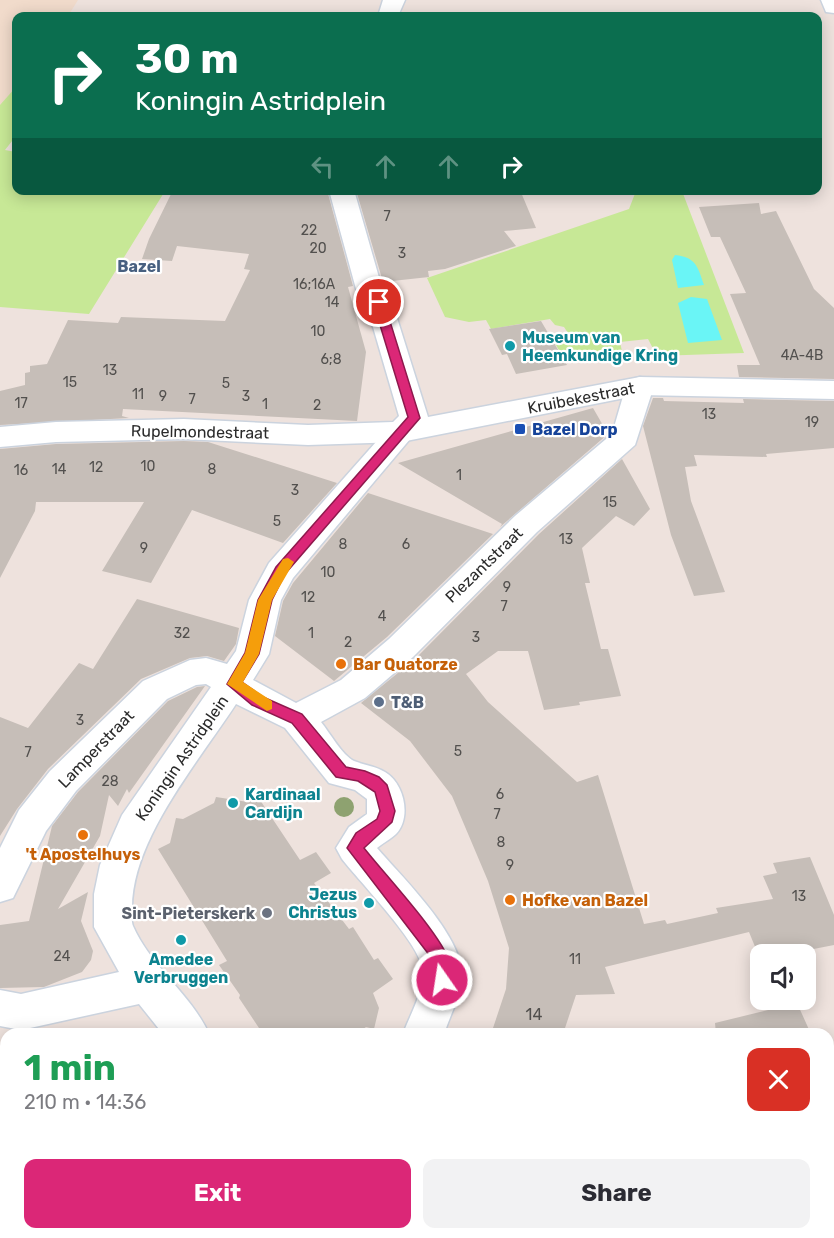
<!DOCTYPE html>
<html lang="en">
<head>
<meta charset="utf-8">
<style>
  body { margin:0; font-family:Rubik,sans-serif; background:#f2f2f3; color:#2b2b33; height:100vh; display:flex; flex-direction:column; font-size:22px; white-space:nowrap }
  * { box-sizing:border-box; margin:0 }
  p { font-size:20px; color:#7c7c81 }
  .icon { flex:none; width:33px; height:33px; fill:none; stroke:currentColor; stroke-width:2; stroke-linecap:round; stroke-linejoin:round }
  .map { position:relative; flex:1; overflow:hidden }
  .panel { position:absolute; left:0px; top:1028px; width:834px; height:212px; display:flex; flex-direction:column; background:#fff; border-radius:18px 18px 0 0; box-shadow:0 3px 15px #0003 }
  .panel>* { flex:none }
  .top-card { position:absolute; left:12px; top:12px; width:810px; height:183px; border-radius:12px; box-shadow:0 3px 15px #0003; background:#0b6e4f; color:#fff; overflow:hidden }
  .tools { position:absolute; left:750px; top:944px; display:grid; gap:12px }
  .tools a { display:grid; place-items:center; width:66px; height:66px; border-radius:12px; background:#fff; box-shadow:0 3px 15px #0003; font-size:30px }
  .pin { position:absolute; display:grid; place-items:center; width:51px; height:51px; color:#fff; margin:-26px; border:3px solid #fff; border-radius:50%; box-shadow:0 2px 6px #0007 }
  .me { position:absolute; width:66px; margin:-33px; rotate:347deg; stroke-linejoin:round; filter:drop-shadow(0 0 4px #0008) }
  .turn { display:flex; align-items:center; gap:21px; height:126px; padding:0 24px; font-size:27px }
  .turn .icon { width:78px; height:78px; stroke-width:2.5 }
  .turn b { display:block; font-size:42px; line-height:51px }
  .lanes { display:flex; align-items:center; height:57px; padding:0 24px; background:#0003; justify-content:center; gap:30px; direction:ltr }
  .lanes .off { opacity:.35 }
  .round { display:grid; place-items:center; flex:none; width:63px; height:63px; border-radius:12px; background:#f2f2f3 }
  .head { display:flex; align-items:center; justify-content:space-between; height:102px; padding:0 24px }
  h1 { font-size:36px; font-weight:700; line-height:45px; color:#1e9e55 }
  .primary-button { display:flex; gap:12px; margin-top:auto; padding:12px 24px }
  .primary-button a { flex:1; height:69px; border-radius:12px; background:#db2777; color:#fff; font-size:24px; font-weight:700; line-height:69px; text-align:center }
  .primary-button a+a { background:#f2f2f3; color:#2b2b33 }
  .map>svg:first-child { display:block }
</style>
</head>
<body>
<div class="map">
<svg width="834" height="1238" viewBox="0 0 834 1238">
  <rect width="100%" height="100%" fill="#eee2dd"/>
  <path fill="#f1dbcb" d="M0,0H78L68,16H16V136L0,143Z"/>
  <path fill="#c7e896" d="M16,87V136L5,150L16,152V190L165,191L89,314L0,307V105Z
    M636,191H682L744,353L657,356L648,339L620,342L623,356L565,362L554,341L565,339L562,335L568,333L564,327L555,325L550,319L491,329L486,320L469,322L445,317L427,278L629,209Z
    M834,1207V1238H767L778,1233H828V1210Z
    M625,1233H714L716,1238H627Z"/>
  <path fill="#6af5f6" d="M675,255C696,257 698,267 704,285L678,288L672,260Z
    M691,297L707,299L722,340L688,343L678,303Z"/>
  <path fill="#c6beb8" d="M173,190H327L353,286L348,287L366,352L357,421L123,409L122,416L129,418L0,425V391L25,385V373L30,372V366L47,364L68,320L118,323L121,317L225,321L250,270L244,269L249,254L177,246L172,261L142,259L149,239Z
    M356,190H520L536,228L504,231L516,246L445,269L428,271L429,277L383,282Z
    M759,203L761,214L776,211L814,289L834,308V379L739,377L737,365H760L730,294L746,293L720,237H711L699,207Z
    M541,321L567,365L516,374L507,354L502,355L489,329Z
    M653,398H663L664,401L744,403L743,399L834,401V448L766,454L767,457L694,455L697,466L685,467L691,501L725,592L694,596L671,535L643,426Z
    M593,408L608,434L500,527L502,524L398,463Z
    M184,441L208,442L337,483L283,543L192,510L151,583L102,571L144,502H36L35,511L0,578V449L56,444Z
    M622,459L650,509L634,526L616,516L582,548L590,583H585L601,649H608L621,696L579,702L580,705L544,710L528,651H498L466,674L488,702L577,782L598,775L644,924L665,920L667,924L718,913L716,908L773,899L763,876L777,873L773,863L810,857L834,915V945L788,954H758L749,932L605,967L615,994L576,995L563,1034H491L506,989L509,948L488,881L452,796L410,741L361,703L415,659L539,534Z
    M368,493L493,534L387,637L334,681L275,636L283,601L293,583Z
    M137,599L239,628L236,644L224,661L207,656L190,658L141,679L48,769L17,809L0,836V717L28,728L79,663L93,669Z
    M205,686L129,793L127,789L118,806L109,795L100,836L58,909L88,892L81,921L93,951L91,960L82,972L44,987L0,988V925L29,921L52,826L78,792L168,701L197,687Z
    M216,797L248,802L258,797L300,860L316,852L331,873L314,883L349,929L353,927L374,960L378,958L393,979L373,993L379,1008L374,1029L366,1027L356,1034H263L239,998L240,995L219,965L227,961L158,849L170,843L176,818L183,819L214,803Z
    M797,1003L811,1034H716L715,1023Z"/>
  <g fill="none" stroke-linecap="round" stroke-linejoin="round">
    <defs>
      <path id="street" d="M821,0H834V13L826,12Z
        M640,377L650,380L654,386L635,445L537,532L413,657L365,698L321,722C330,733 342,755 354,761C364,765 375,766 385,772C404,783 412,817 396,834C391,839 383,843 377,848C402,877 464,937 462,977C461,996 450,1015 444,1034H403C410,1014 426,989 422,967C418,942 360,882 342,859L336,848L349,827L367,814V799L355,790L329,783L285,728L236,704C199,761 132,839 132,908C132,914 131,921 133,926C151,967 191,994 209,1034H163L139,1004L21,1030L0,1026V990L21,994L119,972L94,927V894L100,865L122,815L211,687L206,684L196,685L167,699L76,791L46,831L13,898L0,902V848L19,810L50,771L143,681L190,660L206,658L227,664L236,651L249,600L269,563L391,425L401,422L411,425L416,432L293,578L281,600L269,654L253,680L296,703L341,680L389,639L515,516L612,434L626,386L630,380Z
        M323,1233H367L365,1238H321Z"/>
      <path id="secondary" d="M383,0H405L398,16H378Z
        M329,190H354L382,288L392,302L428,417L640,377L834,381V399L640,395L401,442L308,445L184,439L56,442L0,447V427L56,422L184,419L308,425L393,422L399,416L366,303L356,289Z"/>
    </defs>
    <use href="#street" stroke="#cbd3de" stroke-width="3"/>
    <use href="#secondary" stroke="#cbd3de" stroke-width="3"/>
    <use href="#street" fill="#fff" fill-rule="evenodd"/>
    <use href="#secondary" fill="#fff" fill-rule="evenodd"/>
  </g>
  <circle fill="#8ea270" cx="344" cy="807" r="10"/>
  <path fill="#db2777" stroke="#8e194d" stroke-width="1.5" d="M375,299L384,302L420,418L285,574L272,600L259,654L242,682L263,697L302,714L346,767L365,771L379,777L387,785L395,811L392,822L364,848C386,876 439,932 450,962C452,969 451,978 448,985L442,987L437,985C432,975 435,966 430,956L347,848L356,833L377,819L380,811L375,792L358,781L336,777L292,723L252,705L227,684L245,653L258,600L276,567L408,417L373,302Z"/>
  <path fill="#f59e0b" d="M288,558L294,562L272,600L259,654L243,682L272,701V709L267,711L227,684L245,653L258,600L283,559Z"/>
  <g fill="#0f9aa8" stroke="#fff" stroke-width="2">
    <circle cx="510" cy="346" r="6"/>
    <circle cx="233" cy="803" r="6"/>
    <circle cx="369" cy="903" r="6"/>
    <circle cx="181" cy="940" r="6"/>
  </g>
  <rect fill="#1a4fb4" stroke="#fff" stroke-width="2" x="514" y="423" width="12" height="12" rx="3"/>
  <g fill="#e8710a" stroke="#fff" stroke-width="2">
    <circle cx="341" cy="664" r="6"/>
    <circle cx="83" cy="835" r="6"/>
    <circle cx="510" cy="900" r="6"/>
  </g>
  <circle fill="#5c6f8a" stroke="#fff" stroke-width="2" cx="379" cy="702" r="6"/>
  <circle fill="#6b7280" stroke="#fff" stroke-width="2" cx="267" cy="913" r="6"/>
  <g text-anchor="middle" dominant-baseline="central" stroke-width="4.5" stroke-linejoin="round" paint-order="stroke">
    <g font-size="14" fill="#52504e">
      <text x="387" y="216">7</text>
      <text x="309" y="230">22</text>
      <text x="318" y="248">20</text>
      <text x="402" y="253">3</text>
      <text x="314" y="284">16;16A</text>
      <text x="332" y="302">14</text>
      <text x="318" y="331">10</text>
      <text x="802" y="355">4A-4B</text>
      <text x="331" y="359">6;8</text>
      <text x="110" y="370">13</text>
      <text x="70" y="382">15</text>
      <text x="226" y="383">5</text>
      <text x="138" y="394">11</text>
      <text x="163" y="396">9</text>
      <text x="246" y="396">3</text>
      <text x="192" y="399">7</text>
      <text x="21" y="403">17</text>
      <text x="265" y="404">1</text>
      <text x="317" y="405">2</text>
      <text x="709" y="414">13</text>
      <text x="812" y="422">19</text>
      <text x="148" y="466">10</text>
      <text x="96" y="467">12</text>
      <text x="59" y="469">14</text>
      <text x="212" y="469">8</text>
      <text x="21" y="470">16</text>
      <text x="459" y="475">1</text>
      <text x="295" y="490">3</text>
      <text x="610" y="502">15</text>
      <text x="277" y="521">5</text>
      <text x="566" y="539">13</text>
      <text x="343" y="544">8</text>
      <text x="406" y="544">6</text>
      <text x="144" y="548">9</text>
      <text x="328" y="572">10</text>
      <text x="507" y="587">9</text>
      <text x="308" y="597">12</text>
      <text x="504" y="606">7</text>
      <text x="382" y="616">4</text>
      <text x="182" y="633">32</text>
      <text x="311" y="633">1</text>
      <text x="476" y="637">3</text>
      <text x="348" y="642">2</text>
      <text x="80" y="720">3</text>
      <text x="458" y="751">5</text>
      <text x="28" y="752">7</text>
      <text x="110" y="781">28</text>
      <text x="500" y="794">6</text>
      <text x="497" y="814">7</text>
      <text x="501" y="842">8</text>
      <text x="510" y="865">9</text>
      <text x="799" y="896">13</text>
      <text x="62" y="956">24</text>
      <text x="575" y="959">11</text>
    </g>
    <g font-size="16" font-weight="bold" fill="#486080" stroke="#fff">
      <text x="139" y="266">Bazel</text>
    </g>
    <g font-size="16" font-weight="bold" fill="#0d838f" stroke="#fff" text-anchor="start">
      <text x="522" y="337">Museum van<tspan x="522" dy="18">Heemkundige Kring</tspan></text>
      <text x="245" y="794">Kardinaal<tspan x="245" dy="18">Cardijn</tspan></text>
      <text x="357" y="894" text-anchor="end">Jezus<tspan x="357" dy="18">Christus</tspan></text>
      <text x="181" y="959" text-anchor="middle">Amedee<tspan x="181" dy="18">Verbruggen</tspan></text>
    </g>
    <g font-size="16" fill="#2b2b2b" stroke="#fff">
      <text transform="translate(581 398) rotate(-11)">Kruibekestraat</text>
      <text transform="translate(200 432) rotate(1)">Rupelmondestraat</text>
      <text transform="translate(484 565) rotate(-44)">Plezantstraat</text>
      <text transform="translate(96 749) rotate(-46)">Lamperstraat</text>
      <text transform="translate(182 758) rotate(-55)">Koningin Astridplein</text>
    </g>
    <g font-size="16" font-weight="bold" fill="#164399" stroke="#fff" text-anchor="start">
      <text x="532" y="429">Bazel Dorp</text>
    </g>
    <g font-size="16" font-weight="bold" fill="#c56008" stroke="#fff" text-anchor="start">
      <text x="353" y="664">Bar Quatorze</text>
      <text x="83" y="854" text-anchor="middle">'t Apostelhuys</text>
      <text x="522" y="900">Hofke van Bazel</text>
    </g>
    <g font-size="16" font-weight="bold" fill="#4e5e75" stroke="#fff" text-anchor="start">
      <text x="391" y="702">T&amp;B</text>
    </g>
    <g font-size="16" font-weight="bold" fill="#5b616d" stroke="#fff" text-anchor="end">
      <text x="255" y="913">Sint-Pieterskerk</text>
    </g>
    <g font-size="16" fill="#52504e">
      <text x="534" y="1014">14</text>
    </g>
  </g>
</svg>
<div class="tools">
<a><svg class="icon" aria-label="sound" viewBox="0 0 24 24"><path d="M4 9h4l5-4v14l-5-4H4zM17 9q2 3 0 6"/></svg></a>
</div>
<div class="pin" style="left:379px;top:302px;background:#d93025"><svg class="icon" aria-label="arrive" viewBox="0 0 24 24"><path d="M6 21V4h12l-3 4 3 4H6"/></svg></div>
<svg class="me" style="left:442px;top:980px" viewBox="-20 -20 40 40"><circle r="17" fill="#db2777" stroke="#fff" stroke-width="3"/><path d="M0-11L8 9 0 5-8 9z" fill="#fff"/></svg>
<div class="top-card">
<div class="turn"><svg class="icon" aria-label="right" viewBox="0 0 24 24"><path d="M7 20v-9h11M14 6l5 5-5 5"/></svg><div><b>30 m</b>Koningin Astridplein</div></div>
<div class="lanes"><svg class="icon off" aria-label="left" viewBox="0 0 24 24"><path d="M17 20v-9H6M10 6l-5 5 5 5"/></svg><svg class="icon off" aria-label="ahead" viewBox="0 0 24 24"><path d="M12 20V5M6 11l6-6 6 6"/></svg><svg class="icon off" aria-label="ahead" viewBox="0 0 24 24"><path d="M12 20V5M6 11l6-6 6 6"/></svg><svg class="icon" aria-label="right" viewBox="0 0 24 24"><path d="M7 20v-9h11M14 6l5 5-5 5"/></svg></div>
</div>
<section class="panel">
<div class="head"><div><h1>1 min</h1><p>210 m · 14:36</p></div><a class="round" style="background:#d93025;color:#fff"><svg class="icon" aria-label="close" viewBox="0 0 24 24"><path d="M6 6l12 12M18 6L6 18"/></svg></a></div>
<div class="primary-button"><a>Exit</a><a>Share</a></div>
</section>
</div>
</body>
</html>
